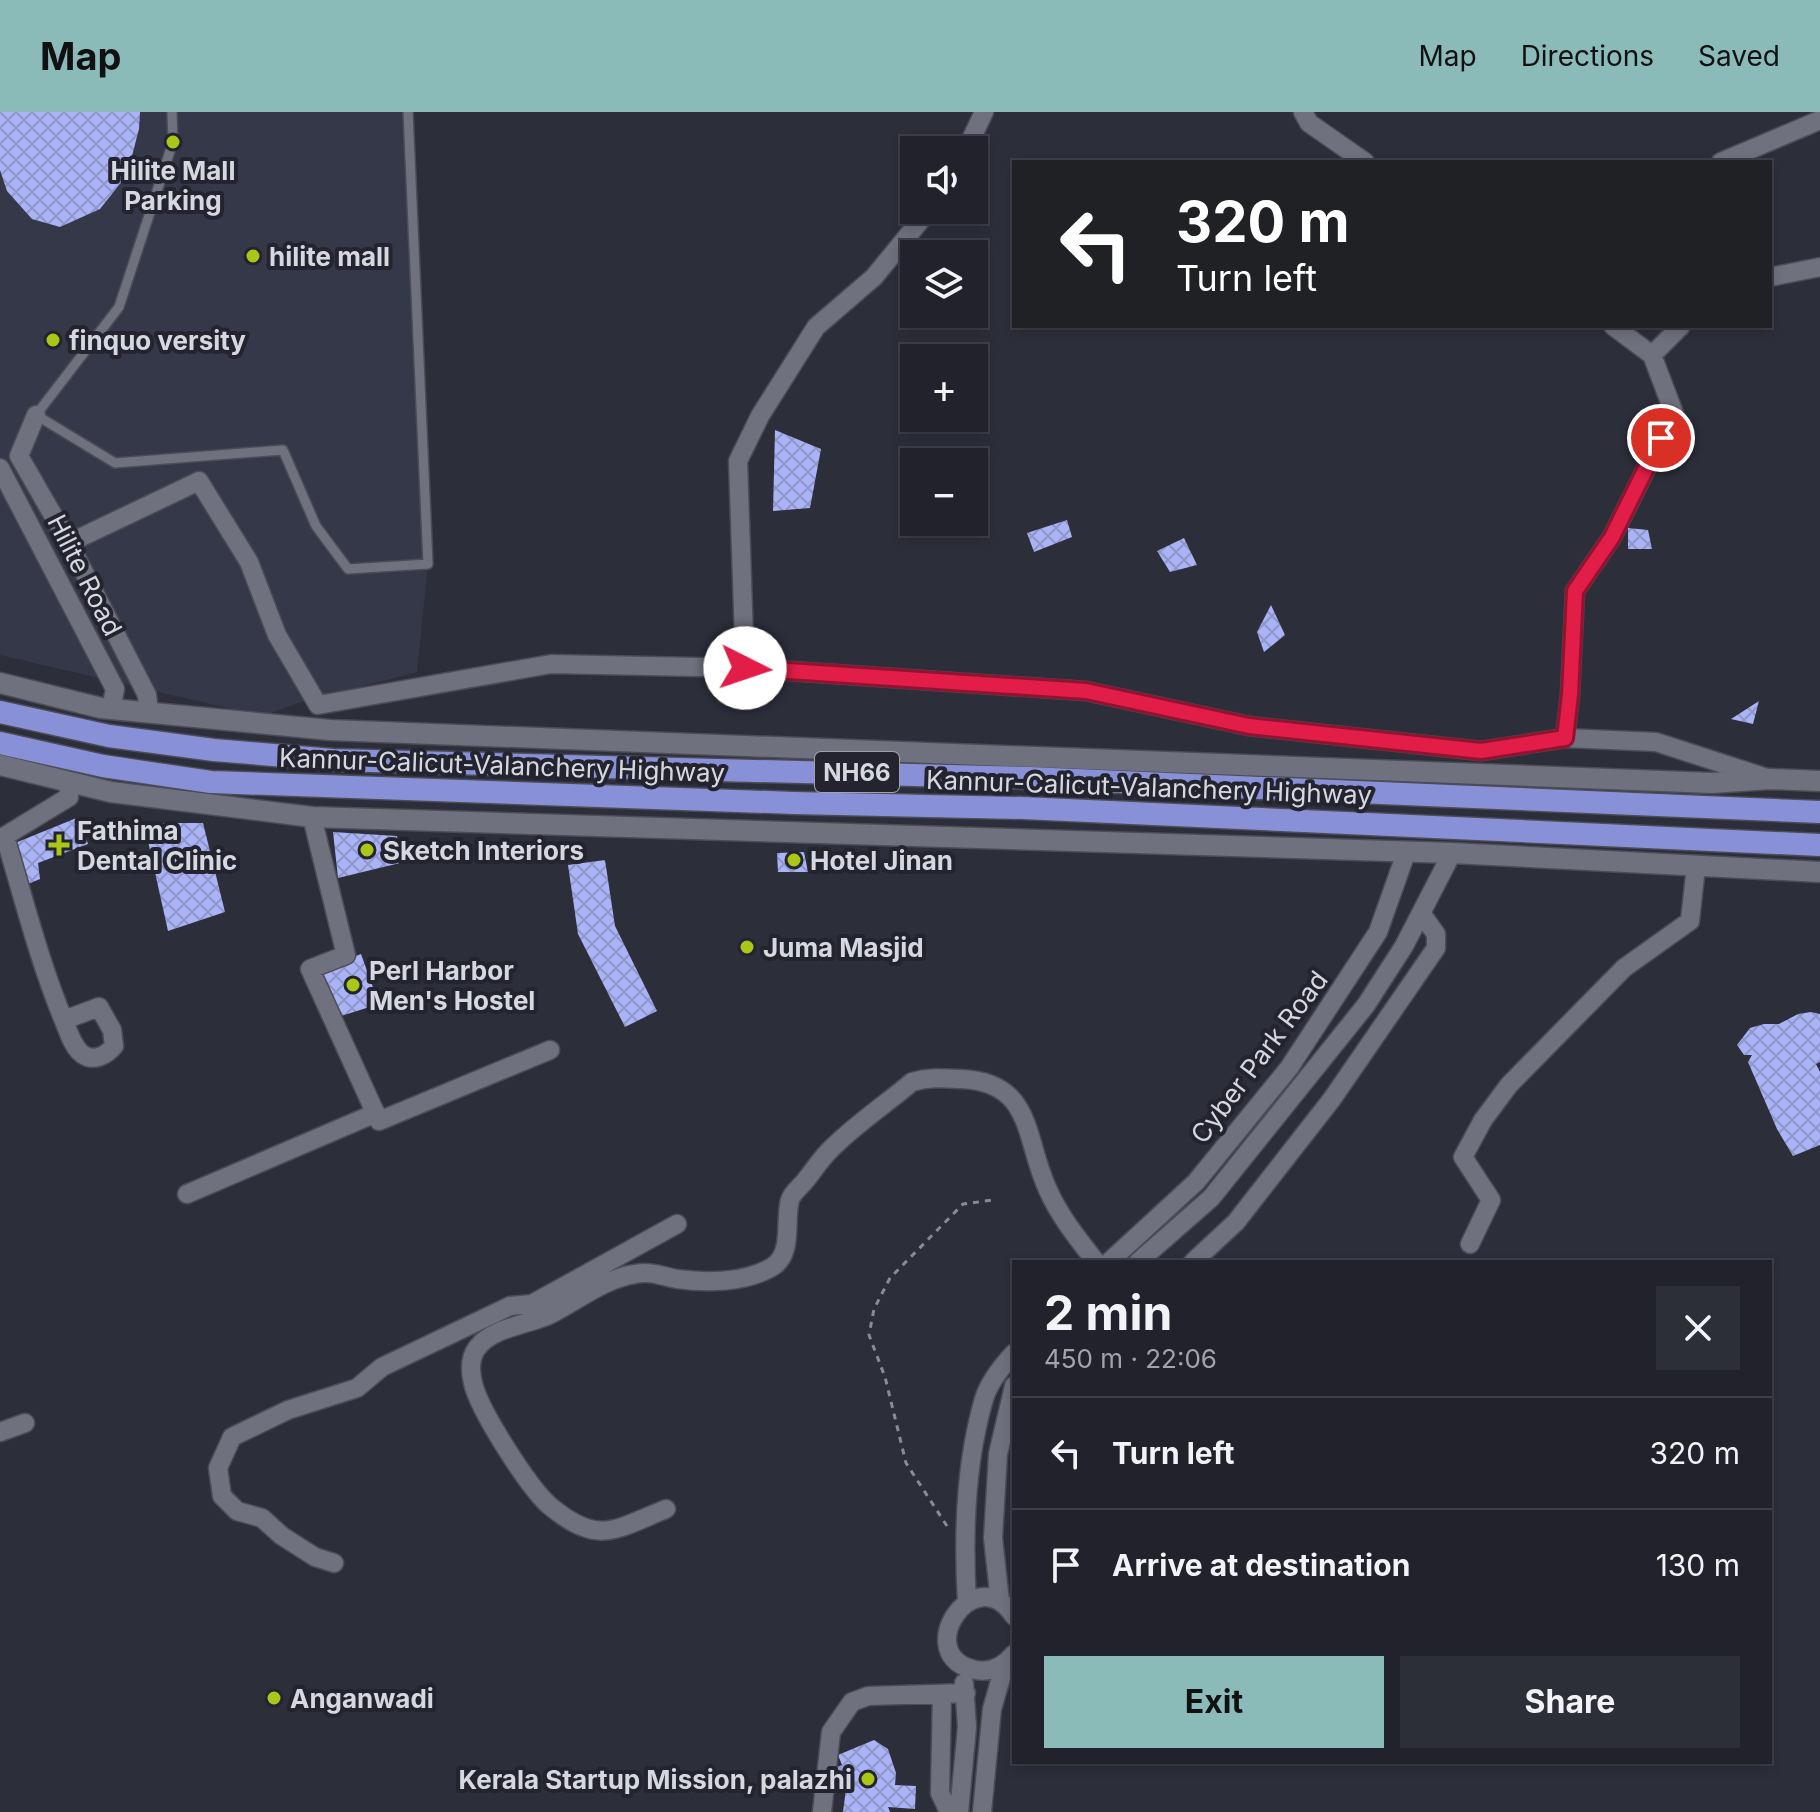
<!DOCTYPE html>
<html lang="en">
<head>
<meta charset="utf-8">
<style>
  body { margin:0; font-family:Inter,sans-serif; background:#2d2f38; color:#f1f3f6; height:100vh; display:flex; flex-direction:column; font-size:30px; white-space:nowrap }
  * { box-sizing:border-box; margin:0 }
  p { font-size:26px; color:#a2a4a9 }
  .icon { flex:none; width:44px; height:44px; fill:none; stroke:currentColor; stroke-width:2; stroke-linecap:round; stroke-linejoin:round }
  .map { position:relative; flex:1; overflow:hidden }
  .sheet { position:absolute; left:1012px; top:1148px; width:760px; height:504px; display:flex; flex-direction:column; background:#21222c; border-radius:0px; box-shadow:0 4px 12px #0003,0 0 0 2px #3e3f48 }
  .sheet>* { flex:none }
  .banner { position:absolute; left:1012px; top:48px; width:760px; height:168px; border-radius:0px; box-shadow:0 4px 12px #0003,0 0 0 2px #3e3f48; background:#202124; color:#fff; overflow:hidden }
  .fabs { position:absolute; left:900px; top:24px; display:grid; gap:16px }
  .fabs a { display:grid; place-items:center; width:88px; height:88px; border-radius:0px; background:#21222c; box-shadow:0 4px 12px #0003,0 0 0 2px #3e3f48; font-size:40px }
  .pin { position:absolute; display:grid; place-items:center; width:68px; height:68px; color:#fff; margin:-34px; border:4px solid #fff; border-radius:50%; box-shadow:0 2px 8px #0007 }
  .me { position:absolute; width:88px; margin:-44px; rotate:94deg; stroke-linejoin:round; filter:drop-shadow(0 0 6px #0008) }
  .turn { display:flex; align-items:center; gap:28px; height:168px; padding:0 32px; font-size:36px }
  .turn .icon { width:104px; height:104px; stroke-width:2.5 }
  .turn b { display:block; font-size:56px; line-height:68px }
  .round { display:grid; place-items:center; flex:none; width:84px; height:84px; border-radius:0px; background:#2d2f38 }
  .head { display:flex; align-items:center; justify-content:space-between; height:136px; padding:0 32px }
  h1 { font-size:48px; font-weight:700; line-height:60px }
  .button { display:flex; gap:16px; margin-top:auto; padding:16px 32px }
  .button a { flex:1; height:92px; border-radius:0px; background:#8bbbb9; color:#111; font-size:32px; font-weight:700; line-height:92px; text-align:center }
  .button a+a { background:#2d2f38; color:#f1f3f6 }
  ul { padding:0; list-style:none }
  li { display:flex; align-items:center; gap:24px; height:112px; padding:0 32px; border-top:2px solid #3e3f48 }
  li div { flex:1 }
  li b { display:block; font-size:30px }
  li em { font-style:normal }
  header { display:flex; align-items:center; gap:48px; box-sizing:border-box; height:112px; padding:0 40px; background:#8bbbb9; color:#111 }
  header strong { font-size:38px }
  nav { display:flex; gap:44px; margin-inline-start:auto; font-size:28px }
  .map>svg:first-child { display:block }
</style>
</head>
<body>
<header>
<strong>Map</strong>
<nav><a>Map</a><a>Directions</a><a>Saved</a></nav>
</header>
<div class="map">
<svg width="1820" height="1700" viewBox="0 0 1820 1700">
  <defs>
    <pattern id="building-cross-hatch" width="8" height="8" patternUnits="userSpaceOnUse" patternTransform="scale(2)"><rect width="8" height="8" fill="#a9b3f6"/><path d="M0 0l8 8M0 8l8-8" fill="none" stroke="#8f96c9"/></pattern>
  </defs>
  <rect width="100%" height="100%" fill="#2c2e3a"/>
  <path fill="#353849" d="M0,0H408L428,452L417,560L301,590L263,604L0,543Z"/>
  <path fill="url(#building-cross-hatch)" d="M0,0H140L139,17L127,63L100,97L60,115L32,107L7,79L0,58Z
    M775,318L821,337L810,396L773,399Z
    M1067,408L1072,425L1034,440L1027,421Z
    M1628,416L1648,418L1652,437H1628Z
    M1184,426L1197,453L1170,460L1157,439Z
    M1271,493L1285,523L1264,540L1257,520Z
    M1759,589L1753,612L1731,607Z
    M79,705L88,732L38,751L40,767L28,772L15,731Z
    M144,711H203L225,800L168,819Z
    M333,720L397,724L400,751L338,766Z
    M804,740L808,760H778L777,741Z
    M605,748L615,814L657,899L625,915L578,822L568,753Z
    M361,842L379,892L338,905L319,857Z
    M1811,900L1820,902V950L1816,952L1820,960V1033L1793,1044L1777,1017L1748,950L1752,943H1744L1737,933L1750,916L1764,912H1779L1798,902Z
    M874,1628L888,1637L896,1661L895,1673L916,1674L915,1697L888,1695L890,1700H843L846,1677L837,1655L842,1653L838,1643Z"/>
  <g fill="none" stroke-linecap="round" stroke-linejoin="round">
    <defs>
      <path id="service" d="M172,0L173,30L119,195L36,303L115,351L283,338L316,414L348,457L428,452L408,0"/>
      <path id="minor" d="M1303,0L1309,11L1365,50
        M966,38L984,0
        M1721,50L1820,8
        M1770,165L1820,155
        M1652,243L1681,214
        M36,303L19,344L69,431L147,583L149,601
        M0,356L115,577L111,597
        M69,431L199,369L249,450L277,523L318,593L551,552L745,556L1086,579L1249,614L1481,639L1565,626L1656,630L1767,666
        M745,556L738,349L760,304L816,215L874,165L929,98
        M1565,626L1570,583L1575,479L1612,425L1674,301L1652,243L1613,214
        M312,705L346,843L310,857L379,1009L550,938
        M5,725C24,787 39,849 64,909C68,919 73,935 82,942C93,950 106,944 114,934L112,918L99,895L64,908
        M0,727L69,685V670
        M187,1082L376,1001
        M1470,1132L1491,1088L1463,1045L1483,1008L1509,973L1624,856L1690,809L1696,754
        M1109,1150L1196,1070L1289,956L1378,820L1406,741
        M1138,1150L1211,1086L1366,893L1404,834L1452,741
        M1193,1150L1236,1110L1332,987L1436,836V822L1421,801
        M0,1320L25,1311
        M666,1397C614,1418 598,1434 550,1394C529,1376 479,1298 473,1271C470,1259 469,1247 477,1236C493,1214 531,1213 553,1201C578,1188 606,1166 635,1162C651,1159 661,1164 677,1167C706,1171 745,1171 772,1155C794,1142 784,1108 790,1088C792,1081 801,1074 805,1069C814,1058 822,1045 832,1036C856,1012 886,992 912,970C929,965 943,966 961,967C1034,970 1024,1027 1048,1078C1060,1105 1078,1127 1096,1150
        M334,1451L315,1445L282,1424L262,1406L237,1399L222,1384L218,1356L232,1325L288,1298L357,1276L382,1255L510,1194L532,1192L677,1112
        M1000,1489L993,1426L998,1342L1014,1274
        M967,1490C963,1424 965,1352 984,1287C989,1270 1002,1254 1014,1241
        M1014,1504C974,1444 909,1545 976,1558C992,1561 1004,1554 1014,1542
        M942,1582L940,1681L949,1700
        M822,1700L831,1620L852,1590L868,1584L966,1581
        M959,1700L967,1615L964,1571
        M982,1700L992,1597L1005,1552"/>
      <path id="tertiary" d="M0,571L101,596L330,618L1712,671L1770,667L1820,669
        M0,653L111,680L312,705L1452,741L1820,760"/>
      <path id="trunk" d="M0,600L109,624L214,638L333,648L1029,666L1820,700
        M0,631L103,654L211,670L794,691L1023,696L1820,733"/>
    </defs>
    <use href="#service" stroke="#4b4c56" stroke-width="12"/>
    <use href="#minor" stroke="#4b4c56" stroke-width="21"/>
    <use href="#tertiary" stroke="#4b4c56" stroke-width="23"/>
    <use href="#trunk" stroke="#4b4c56" stroke-width="25"/>
    <path stroke="#898b94" stroke-width="3" stroke-dasharray="6 6" stroke-linecap="butt" d="M947,1414L906,1351L885,1265L869,1223L874,1197L890,1166L963,1092L993,1088"/>
    <use href="#service" stroke="#6f717e" stroke-width="9"/>
    <use href="#minor" stroke="#6f717e" stroke-width="18"/>
    <use href="#tertiary" stroke="#6f717e" stroke-width="20"/>
    <use href="#trunk" stroke="#8891d8" stroke-width="22"/>
  </g>
  <g fill="none" stroke-linecap="round" stroke-linejoin="round">
    <defs>
      <path id="route" d="M745,556L1086,579L1249,614L1481,639L1565,626L1570,583L1575,479L1612,425L1661,326"/>
    </defs>
    <use href="#route" stroke="#92132f" stroke-width="20"/>
    <use href="#route" stroke="#e11d48" stroke-width="14"/>
  </g>
  <g fill="#aac718" stroke="#23242f" stroke-width="3">
    <circle cx="173" cy="30" r="8"/>
    <circle cx="253" cy="144" r="8"/>
    <circle cx="53" cy="228" r="8"/>
    <path d="M55 721h8v8h8v8h-8v8h-8v-8h-8v-8h8z"/>
    <circle cx="367" cy="738" r="8"/>
    <circle cx="794" cy="748" r="8"/>
    <circle cx="747" cy="835" r="8"/>
    <circle cx="353" cy="873" r="8"/>
    <circle cx="274" cy="1586" r="8"/>
    <circle cx="868" cy="1667" r="8"/>
  </g>
  <g text-anchor="middle" dominant-baseline="central" stroke-width="8" stroke-linejoin="round" paint-order="stroke">
    <rect fill="#23242f" stroke="#a0a2aa" stroke-width="2" x="815" y="640" width="84" height="40" rx="6"/>
    <g font-size="24" font-weight="bold" fill="#d6d8df">
      <text x="857" y="660">NH66</text>
    </g>
    <g font-size="26" font-weight="bold" fill="#d6d8df" stroke="#23242f" text-anchor="start">
      <text x="173" y="58" text-anchor="middle">Hilite Mall<tspan x="173" dy="30">Parking</tspan></text>
      <text x="269" y="144">hilite mall</text>
      <text x="69" y="228">finquo versity</text>
      <text x="77" y="718">Fathima<tspan x="77" dy="30">Dental Clinic</tspan></text>
      <text x="383" y="738">Sketch Interiors</text>
      <text x="810" y="748">Hotel Jinan</text>
      <text x="763" y="835">Juma Masjid</text>
      <text x="369" y="858">Perl Harbor<tspan x="369" dy="30">Men's Hostel</tspan></text>
      <text x="290" y="1586">Anganwadi</text>
      <text x="852" y="1667" text-anchor="end">Kerala Startup Mission, palazhi</text>
    </g>
    <g font-size="26" fill="#d6d8df" stroke="#23242f">
      <text transform="translate(85 463) rotate(63)">Hilite Road</text>
      <text transform="translate(502 653) rotate(2)">Kannur-Calicut-Valanchery Highway</text>
      <text transform="translate(1149 675) rotate(2)">Kannur-Calicut-Valanchery Highway</text>
      <text transform="translate(1259 945) rotate(-53)">Cyber Park Road</text>
    </g>
  </g>
</svg>
<div class="fabs">
<a><svg class="icon" aria-label="sound" viewBox="0 0 24 24"><path d="M4 9h4l5-4v14l-5-4H4zM17 9q2 3 0 6"/></svg></a>
<a><svg class="icon" aria-label="layers" viewBox="0 0 24 24"><path d="M12 4l9 5-9 5-9-5zM3 14l9 5 9-5"/></svg></a>
<a>+</a>
<a>−</a>
</div>
<div class="pin" style="left:1661px;top:326px;background:#d93025"><svg class="icon" aria-label="arrive" viewBox="0 0 24 24"><path d="M6 21V4h12l-3 4 3 4H6"/></svg></div>
<svg class="me" style="left:745px;top:556px" viewBox="-20 -20 40 40"><circle r="19" fill="#fff"/><path d="M0-13L10 11 0 6-10 11z" fill="#e11d48"/></svg>
<div class="banner">
<div class="turn"><svg class="icon" aria-label="left" viewBox="0 0 24 24"><path d="M17 20v-9H6M10 6l-5 5 5 5"/></svg><div><b>320 m</b>Turn left</div></div>
</div>
<section class="sheet">
<div class="head"><div><h1>2 min</h1><p>450 m · 22:06</p></div><a class="round"><svg class="icon" aria-label="close" viewBox="0 0 24 24"><path d="M6 6l12 12M18 6L6 18"/></svg></a></div>
<ul>
<li><svg class="icon" aria-label="left" viewBox="0 0 24 24"><path d="M17 20v-9H6M10 6l-5 5 5 5"/></svg><div><b>Turn left</b></div><em>320 m</em></li>
<li><svg class="icon" aria-label="arrive" viewBox="0 0 24 24"><path d="M6 21V4h12l-3 4 3 4H6"/></svg><div><b>Arrive at destination</b></div><em>130 m</em></li>
</ul>
<div class="button"><a>Exit</a><a>Share</a></div>
</section>
</div>
</body>
</html>
